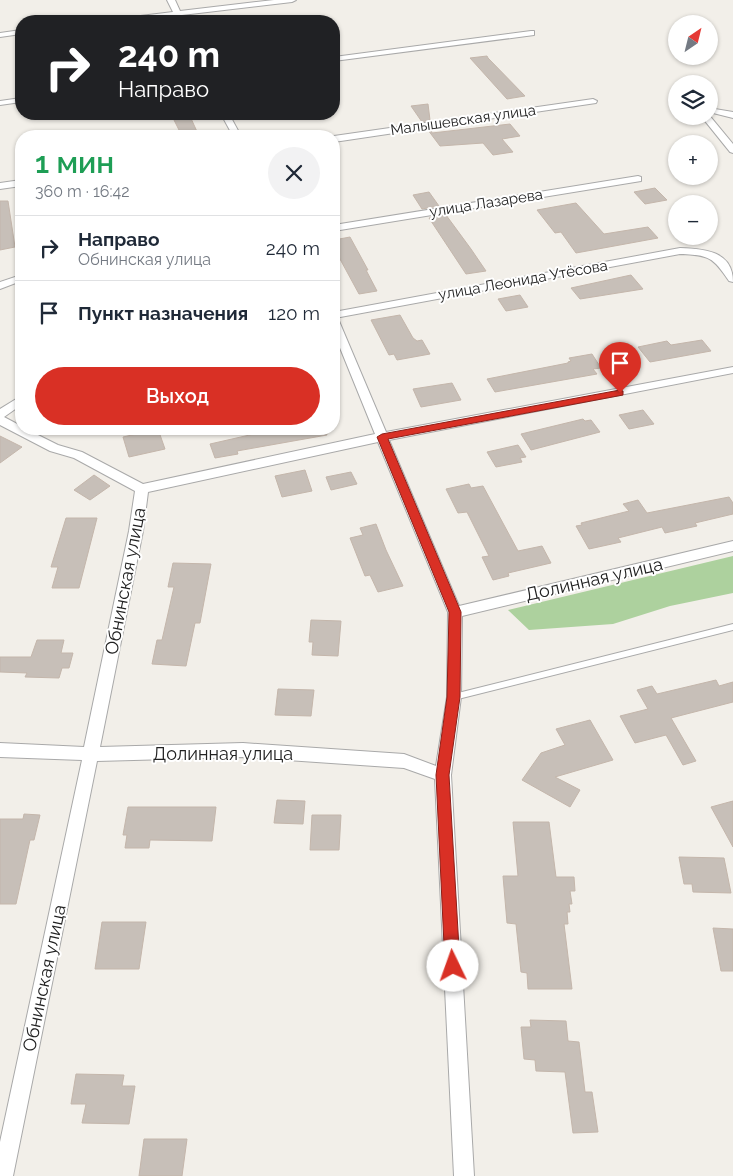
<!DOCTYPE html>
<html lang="ru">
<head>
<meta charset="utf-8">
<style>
  body { margin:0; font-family:Raleway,sans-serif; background:#f2f2f3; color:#1f2937; height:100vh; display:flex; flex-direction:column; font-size:19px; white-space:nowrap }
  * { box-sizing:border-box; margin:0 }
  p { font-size:16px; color:#747a83 }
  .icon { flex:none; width:28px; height:28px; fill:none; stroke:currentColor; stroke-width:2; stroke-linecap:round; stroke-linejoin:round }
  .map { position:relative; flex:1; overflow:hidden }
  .sheet { position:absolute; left:15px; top:130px; width:325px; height:305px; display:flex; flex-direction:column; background:#fff; border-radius:20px; box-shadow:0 1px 4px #0004 }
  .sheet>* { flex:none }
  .banner { position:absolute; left:15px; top:15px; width:325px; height:105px; border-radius:20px; box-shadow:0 1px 4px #0004; background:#202124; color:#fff; overflow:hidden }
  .needle { width:32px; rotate:35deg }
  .buttons { position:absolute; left:668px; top:15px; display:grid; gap:10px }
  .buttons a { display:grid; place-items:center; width:50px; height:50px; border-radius:50%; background:#fff; box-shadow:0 1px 4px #0004; font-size:25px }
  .pin { position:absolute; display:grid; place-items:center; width:42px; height:42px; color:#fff; margin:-51px -21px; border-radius:50% 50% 50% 0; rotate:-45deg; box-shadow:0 0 5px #0007 }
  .pin .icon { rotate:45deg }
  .me { position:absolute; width:55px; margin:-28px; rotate:357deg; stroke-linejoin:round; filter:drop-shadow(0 0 4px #0008) }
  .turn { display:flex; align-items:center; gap:18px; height:105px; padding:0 20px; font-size:22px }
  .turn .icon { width:65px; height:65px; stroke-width:2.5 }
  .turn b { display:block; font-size:35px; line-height:42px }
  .round { display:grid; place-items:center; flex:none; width:52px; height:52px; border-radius:26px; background:#f2f2f3 }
  .headline { display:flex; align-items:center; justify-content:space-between; height:85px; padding:0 20px }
  h1 { font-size:30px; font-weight:600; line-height:38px; color:#1e9e55 }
  .primary-button { display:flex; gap:10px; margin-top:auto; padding:10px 20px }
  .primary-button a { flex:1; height:58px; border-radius:30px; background:#d93025; color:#fff; font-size:20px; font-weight:600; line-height:58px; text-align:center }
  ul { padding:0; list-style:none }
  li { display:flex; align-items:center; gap:15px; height:65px; padding:0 20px; border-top:1px solid #e0e1e3 }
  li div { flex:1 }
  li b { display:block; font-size:19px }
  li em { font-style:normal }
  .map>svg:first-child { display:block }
</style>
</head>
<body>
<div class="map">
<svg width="733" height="1176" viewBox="0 0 733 1176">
  <rect width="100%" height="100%" fill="#f2efe9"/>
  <path fill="#add19e" d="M733,556V593L670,606L613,624L529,630L508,610Z"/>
  <path fill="#c7bfb8" stroke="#c4b6ab" d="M487,56L488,58L525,96L507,99L470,58Z
    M428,104L430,120L422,122L411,106Z
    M171,114H189L199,136H182Z
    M510,124L520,136L502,139L513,152L493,155L483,143L440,146L428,130L431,129L432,133Z
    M655,188L667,200L645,204L634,192Z
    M429,192L439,206L422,209L413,195Z
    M0,201H8L15,247L0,250Z
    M576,203L604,234L648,227L658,238L576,253L561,232L555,233L537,210Z
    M446,215L471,249L486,271L466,274L429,218Z
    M350,237L368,270H366L377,291L359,294L334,248V240Z
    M631,275L643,289L580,299L571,288Z
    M520,295L528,307L506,311L498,299Z
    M400,315L413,338L417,341L422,340L430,354L397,360L394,354L389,355L371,320Z
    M702,340L711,351L650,362L638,347L667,341L671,345Z
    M592,354L601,368L593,369L597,374L495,392L487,379L568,363V362L571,361L569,358Z
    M452,383L461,400L421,407L413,389Z
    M643,410L654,424L629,429L619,415Z
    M583,419L585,421L591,420L600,432L531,450L521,434Z
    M158,429L165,449L129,457L123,437Z
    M276,429H326L327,435L237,451L238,454L215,458L210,444Z
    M0,436L22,447L0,463Z
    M518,445L526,457L520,458L522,462L496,467L487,452Z
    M305,470L312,491L282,497L275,476Z
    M351,472L357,484L331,490L326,477Z
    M94,475L110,486L90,500L74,490Z
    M469,484L471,488L483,486L518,551L542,546L551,563L508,573L509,576L493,580L482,557L489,556L467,512L458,513L446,489Z
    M729,497L733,503V514L695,523L697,526L665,533L662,527L618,538L621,542L589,549L576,526L582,525L581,523L629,511L623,504L638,500L647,513Z
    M66,518H97L79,588H52L58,567H51Z
    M376,524L386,550L403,586L378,592L370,575L365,576L350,538L363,535L360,528Z
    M173,563L211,564L200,623H195L186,666L152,664L157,640H162L174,587H168Z
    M311,620L341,621L338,656L312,655L313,642H309Z
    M37,640H64L61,653H73L69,668H62L59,678L25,677L27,673L0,672V657H31Z
    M716,680L719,686L733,682V702L671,718L696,761L683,765L666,735L635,743L620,716L648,709L637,690L652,686L657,694Z
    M278,689L314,690L311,716L275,715Z
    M590,720L613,760L555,777L580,790L570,807L522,780L541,753L565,745L556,729Z
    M277,800L305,801L303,824L274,823Z
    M733,801V847L711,807Z
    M128,807H216L212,841L150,840L149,848H125L127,835H123Z
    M24,814L40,815L34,840H30L16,904H0V819H23Z
    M312,815H341L339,850H310Z
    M513,822H549L556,877H574L575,891H570L572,904H569L570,912H567L568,924H564L572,989H528L527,973L521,972L516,924L507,923L503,876H518Z
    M679,857L724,858L731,893L693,892L692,884H684Z
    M102,922H146L139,969H95Z
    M713,928L733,929V971H721Z
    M530,1020L566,1021L568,1041L579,1042L585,1092H592L598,1132L573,1133L565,1072L536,1071L535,1060L524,1059L521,1027H531Z
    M76,1074L124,1075L122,1086H135L129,1124L82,1123L86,1104H71Z
    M144,1139H187L182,1176H139Z"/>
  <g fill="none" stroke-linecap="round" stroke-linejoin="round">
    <defs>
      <path id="lane" d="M733,624V630L454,700L451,699L450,697L451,695L454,694Z"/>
      <path id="street" d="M167,0H175L180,11L274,0H296L292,2L182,15L184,21H178L175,16L132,21H112L116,19L173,12Z
        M21,30V34L0,37V33Z
        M531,31H534V35L334,61V57Z
        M21,98V102L0,105V101Z
        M593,99L597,101L596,103L334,142V136Z
        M709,108L733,112V118L709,112Z
        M221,114H229L241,136H233Z
        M709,115L733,144V153L730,152L701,116Z
        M638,176L641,177V181L334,231V225Z
        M21,180V186L0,189V183Z
        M680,248C705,249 733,251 733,282L729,281C713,257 709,255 680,254L335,318L339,321L386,432L733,367V373L389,440L459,606L733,541V551L462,616L461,697L451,775L474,1176H454L435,779L404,768L243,757L97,761L13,1176H0V1142L82,760L0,757V743L84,747L129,531L135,491L74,458L50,451L0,425V409L21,396V405L4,417L21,426V429H26L58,445L82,452L143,484L375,434L334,333V312ZM378,442L448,612L447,697L436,766L404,754L243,743L100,747L143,531L148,492Z
        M21,275V281L0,289V282Z"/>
    </defs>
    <use href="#lane" stroke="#a9a9a9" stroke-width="2"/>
    <use href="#street" stroke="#a9a9a9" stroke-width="2"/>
    <use href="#lane" fill="#fff" fill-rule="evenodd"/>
    <use href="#street" fill="#fff" fill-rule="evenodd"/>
  </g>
  <path fill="#d93025" stroke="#8d1f18" d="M620,390L623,391V395L388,439L461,612L460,697L449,775L460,966L458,971L453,974L447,971L445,966L436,775L447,697L449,612L377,437L382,434Z"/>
  <g text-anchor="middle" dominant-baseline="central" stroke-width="4" stroke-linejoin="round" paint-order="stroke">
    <g font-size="15" fill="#222" stroke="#fff">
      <text transform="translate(463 120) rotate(-8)">Малышевская улица</text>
      <text transform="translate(486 203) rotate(-9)">улица Лазарева</text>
      <text transform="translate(523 280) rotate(-10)">улица Леонида Утёсова</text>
    </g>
    <g font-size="18" fill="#222" stroke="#fff">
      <text transform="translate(594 579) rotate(-13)">Долинная улица</text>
      <text transform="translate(125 581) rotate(-79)">Обнинская улица</text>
      <text x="223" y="753">Долинная улица</text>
      <text transform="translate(44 978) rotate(-78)">Обнинская улица</text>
    </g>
  </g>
</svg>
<div class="buttons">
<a><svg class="needle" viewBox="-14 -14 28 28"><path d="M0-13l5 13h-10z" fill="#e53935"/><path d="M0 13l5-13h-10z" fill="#747a83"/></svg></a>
<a><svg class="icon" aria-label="layers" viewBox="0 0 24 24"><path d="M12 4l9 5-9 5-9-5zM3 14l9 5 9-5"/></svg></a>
<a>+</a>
<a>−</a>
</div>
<div class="pin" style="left:620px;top:393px;background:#d93025"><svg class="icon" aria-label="arrive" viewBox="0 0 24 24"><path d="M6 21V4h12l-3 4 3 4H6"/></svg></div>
<svg class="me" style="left:453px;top:966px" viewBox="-20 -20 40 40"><circle r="19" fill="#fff"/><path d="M0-13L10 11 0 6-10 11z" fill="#d93025"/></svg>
<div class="banner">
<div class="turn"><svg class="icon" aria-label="right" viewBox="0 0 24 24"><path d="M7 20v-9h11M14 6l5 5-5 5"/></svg><div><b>240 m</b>Направо</div></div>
</div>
<section class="sheet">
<div class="headline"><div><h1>1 мин</h1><p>360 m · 16:42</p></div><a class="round"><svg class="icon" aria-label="close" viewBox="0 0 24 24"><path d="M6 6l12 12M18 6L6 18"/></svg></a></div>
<ul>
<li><svg class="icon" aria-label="right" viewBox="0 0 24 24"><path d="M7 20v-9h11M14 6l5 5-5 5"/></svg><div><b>Направо</b><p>Обнинская улица</p></div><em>240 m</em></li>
<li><svg class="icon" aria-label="arrive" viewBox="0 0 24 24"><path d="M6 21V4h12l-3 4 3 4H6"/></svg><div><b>Пункт назначения</b></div><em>120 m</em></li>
</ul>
<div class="primary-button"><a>Выход</a></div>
</section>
</div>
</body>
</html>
